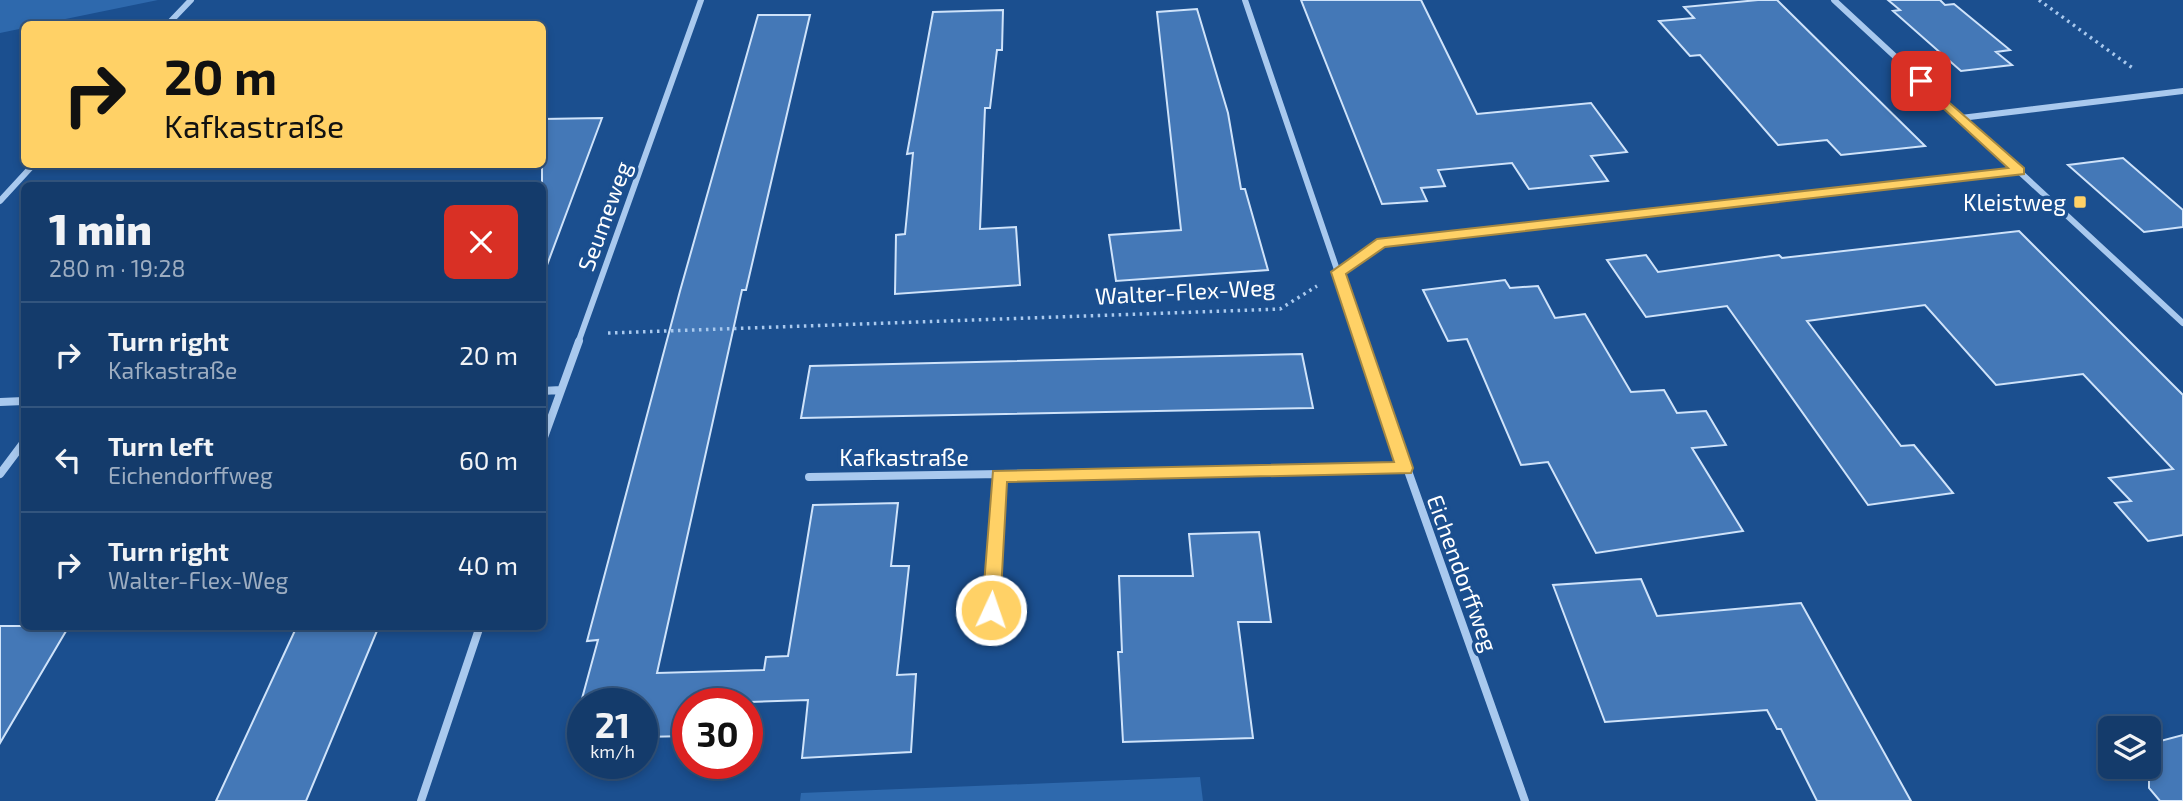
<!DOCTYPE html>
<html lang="en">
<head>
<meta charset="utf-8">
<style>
  body { margin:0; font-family:"Exo 2",sans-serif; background:#1d4271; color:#f1f3f6; height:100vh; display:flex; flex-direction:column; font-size:26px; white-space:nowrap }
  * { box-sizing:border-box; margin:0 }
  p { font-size:23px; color:#9dadc1 }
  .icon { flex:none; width:38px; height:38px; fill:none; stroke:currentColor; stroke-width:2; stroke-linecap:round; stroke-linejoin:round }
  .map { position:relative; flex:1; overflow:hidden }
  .panel { position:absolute; left:21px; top:182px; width:525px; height:448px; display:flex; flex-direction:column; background:#143b6b; border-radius:10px; box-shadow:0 4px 10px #0003,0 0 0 2px #33557e }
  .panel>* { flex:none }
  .hud { position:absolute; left:21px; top:21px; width:525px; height:147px; border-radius:10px; box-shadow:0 4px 10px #0003,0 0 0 2px #33557e; background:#ffd166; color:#111; overflow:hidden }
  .controls { position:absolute; left:2098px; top:716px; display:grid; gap:14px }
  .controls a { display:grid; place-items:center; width:63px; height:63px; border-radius:10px; background:#143b6b; box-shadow:0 4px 10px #0003,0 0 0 2px #33557e; font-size:35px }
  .speed { position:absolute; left:567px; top:688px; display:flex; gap:14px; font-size:35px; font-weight:700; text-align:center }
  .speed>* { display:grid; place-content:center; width:91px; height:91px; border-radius:50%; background:#143b6b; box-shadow:0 4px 10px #0003,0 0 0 2px #33557e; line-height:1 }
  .speed small { font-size:18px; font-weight:400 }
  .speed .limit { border:10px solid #d22; background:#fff; color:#111 }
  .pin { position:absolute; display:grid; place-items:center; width:60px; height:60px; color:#fff; margin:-30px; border-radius:14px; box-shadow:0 4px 10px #0006 }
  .me { position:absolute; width:77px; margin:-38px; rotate:3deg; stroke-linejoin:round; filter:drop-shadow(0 0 5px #0008) }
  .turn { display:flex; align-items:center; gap:24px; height:147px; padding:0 28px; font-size:32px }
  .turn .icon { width:91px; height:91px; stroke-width:2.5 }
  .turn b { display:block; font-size:49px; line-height:60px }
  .round { display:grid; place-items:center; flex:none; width:74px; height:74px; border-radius:10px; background:#1d4271 }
  .headline { display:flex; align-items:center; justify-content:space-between; height:119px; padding:0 28px }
  h1 { font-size:42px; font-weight:800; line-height:52px }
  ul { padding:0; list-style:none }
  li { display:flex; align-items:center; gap:21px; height:105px; padding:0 28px; border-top:2px solid #33557e }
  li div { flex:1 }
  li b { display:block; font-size:26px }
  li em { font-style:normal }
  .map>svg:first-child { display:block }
</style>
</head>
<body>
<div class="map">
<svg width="2183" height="801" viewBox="0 0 2183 801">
  <rect width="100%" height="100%" fill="#1b4f8f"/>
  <path fill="#2e69ad" d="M0,0H158L41,24H24V28L0,33Z
    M1200,777L1203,801H800L801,793Z"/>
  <path fill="#4478b7" stroke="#cfe3fa" stroke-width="2" d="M1301,0H1421L1477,114L1591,103L1627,152L1591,156L1608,181L1529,189L1512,163L1438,170L1445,186L1421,188L1427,201L1382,204Z
    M1758,0H1777L1925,146L1841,155L1827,140L1778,145L1700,55L1690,56L1659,21L1694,18L1684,7Z
    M1888,0H1940L1945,5L1954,4L2010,50L1996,52L2012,65L1961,71L1893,11L1900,10Z
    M1197,9L1228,113L1241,189H1245L1268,270L1116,281L1109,235L1181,230L1157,12Z
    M1003,10L1002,50H997L990,108H985L980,229L1016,227L1020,285L895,294L896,235L905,234L913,153L907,154L933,12Z
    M758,15H810L746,290H742L657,673L764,670L766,657L788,656L813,505L898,503L891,566H909L897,675L916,674L911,752L802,758L808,700L688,704V736L642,737V704H583V738L571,739L598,640L587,641L680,291Z
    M602,118L547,265L542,264V119Z
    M2123,158L2183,210V227L2144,232L2068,165Z
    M2019,231L2183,395V535L2148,541L2115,503L2131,501L2109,478L2173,469L2083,374L1996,385L1925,305L1807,321L1901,446L1914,445L1953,493L1868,505L1727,306L1646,317L1607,260L1646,255L1658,272L1779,255L1782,258Z
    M1505,280L1510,288L1538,286L1555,318L1585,314L1631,392L1664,390L1677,413L1706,411L1726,445L1692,448L1743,531L1596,553L1548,462L1521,465L1467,339L1448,341L1423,290Z
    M1302,354L1313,408L801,418L810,366Z
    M1259,532L1271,622H1238L1253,738L1123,742L1118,652H1122L1119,576H1193L1189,534Z
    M1641,579L1657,616L1801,603L1911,801H1817L1781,729H1777L1767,710L1605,722L1553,585Z
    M0,626H69L0,743Z
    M297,626H379L306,801H216Z
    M2183,735V801H2160L2149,788V744Z"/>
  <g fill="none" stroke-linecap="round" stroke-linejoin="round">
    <path stroke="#a9c9ee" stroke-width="3.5" stroke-dasharray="2.5 4.5" stroke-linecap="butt" d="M2039,0L2134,69
      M608,333L1280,309L1317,286"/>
    <path stroke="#a9c9ee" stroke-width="6" d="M1245,0L1362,343
      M1834,0L2183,323
      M168,24L191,0
      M1961,118L2183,91
      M0,201L34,164
      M1338,272L1382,243L2019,171
      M578,343L701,0"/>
    <path stroke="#a9c9ee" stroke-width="8" d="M1362,341L1525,801
      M542,391L561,390
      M0,402L24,401
      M542,443L579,341
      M0,474L24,442
      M809,477L1405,468
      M991,610L999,476
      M421,801L480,626"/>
  </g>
  <path fill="#ffd166" stroke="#a68842" stroke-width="2" d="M1921,78L2024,168V174L1385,247L1346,274L1413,468L1411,473L1007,482L1000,610L998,615L991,618L985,615L982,610L993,471L1394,462L1331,272L1377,239L2008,168L1917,84V79Z"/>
  <rect fill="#ffd166" stroke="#1b4f8f" stroke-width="2.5" x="2073" y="195" width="14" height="14" rx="3.5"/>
  <g text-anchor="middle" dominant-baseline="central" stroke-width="7" stroke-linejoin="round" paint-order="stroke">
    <g font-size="23" fill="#fff" stroke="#1b4f8f" text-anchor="end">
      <text x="2066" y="202">Kleistweg</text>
    </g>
    <g font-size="23" fill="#fff" stroke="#1b4f8f">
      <text transform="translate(604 216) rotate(-70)">Seumeweg</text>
      <text transform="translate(1185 291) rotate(-3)">Walter-Flex-Weg</text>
      <text x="904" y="457">Kafkastraße</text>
      <text transform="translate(1463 573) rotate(70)">Eichendorffweg</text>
    </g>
  </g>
</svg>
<div class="controls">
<a><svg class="icon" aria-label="layers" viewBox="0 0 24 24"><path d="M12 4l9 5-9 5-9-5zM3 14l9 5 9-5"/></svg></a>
</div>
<div class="speed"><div>21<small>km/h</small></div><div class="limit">30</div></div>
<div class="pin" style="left:1921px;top:81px;background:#d93025"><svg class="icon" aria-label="arrive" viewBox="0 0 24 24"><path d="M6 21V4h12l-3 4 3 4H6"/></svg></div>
<svg class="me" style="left:991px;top:610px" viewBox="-20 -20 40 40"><circle r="17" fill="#ffd166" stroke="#fff" stroke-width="3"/><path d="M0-11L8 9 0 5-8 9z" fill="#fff"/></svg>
<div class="hud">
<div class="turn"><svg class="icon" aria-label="right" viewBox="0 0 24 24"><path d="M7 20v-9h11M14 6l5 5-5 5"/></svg><div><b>20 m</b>Kafkastraße</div></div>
</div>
<section class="panel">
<div class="headline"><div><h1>1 min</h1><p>280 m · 19:28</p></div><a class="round" style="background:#d93025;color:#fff"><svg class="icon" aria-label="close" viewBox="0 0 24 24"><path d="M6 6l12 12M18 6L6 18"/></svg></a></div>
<ul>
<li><svg class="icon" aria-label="right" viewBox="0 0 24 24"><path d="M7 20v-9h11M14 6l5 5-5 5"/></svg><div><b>Turn right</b><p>Kafkastraße</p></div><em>20 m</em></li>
<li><svg class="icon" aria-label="left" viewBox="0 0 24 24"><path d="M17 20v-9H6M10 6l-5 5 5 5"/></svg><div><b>Turn left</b><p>Eichendorffweg</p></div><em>60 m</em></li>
<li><svg class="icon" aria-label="right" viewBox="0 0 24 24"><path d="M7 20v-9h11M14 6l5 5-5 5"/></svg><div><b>Turn right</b><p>Walter-Flex-Weg</p></div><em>40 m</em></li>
</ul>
</section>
</div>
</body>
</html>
